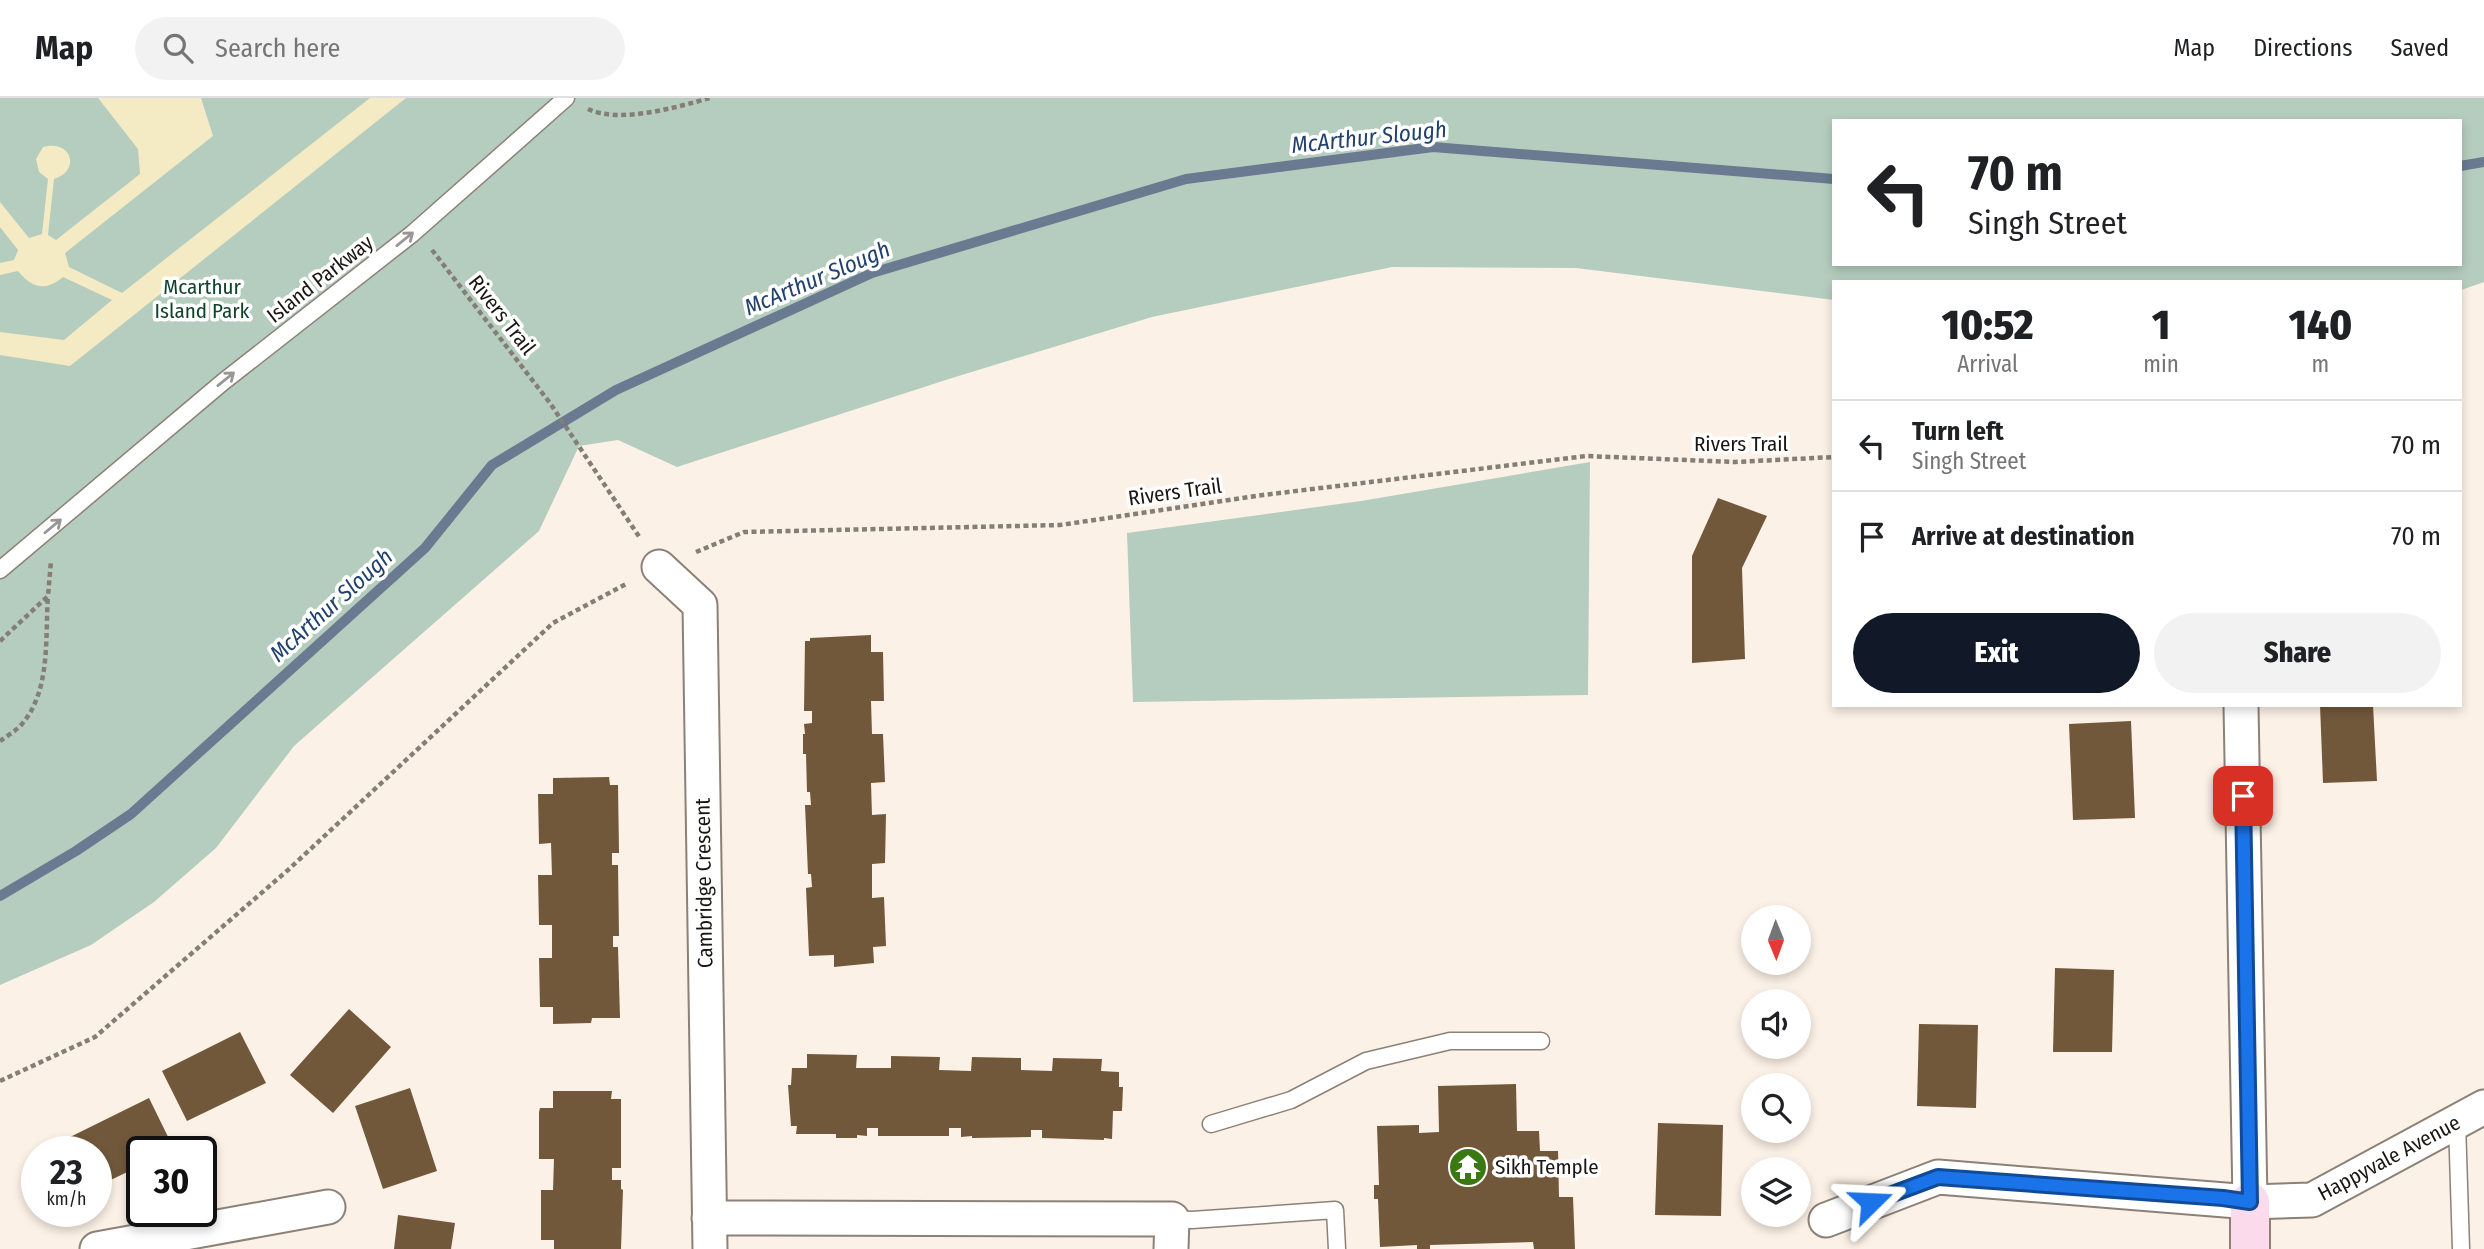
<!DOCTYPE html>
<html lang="en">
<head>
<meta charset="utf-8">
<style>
  body { margin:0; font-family:"Fira Sans Condensed",sans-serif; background:#f2f2f2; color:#202124; height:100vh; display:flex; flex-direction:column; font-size:26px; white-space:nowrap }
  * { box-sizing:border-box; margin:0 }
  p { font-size:23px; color:#757577 }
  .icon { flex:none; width:38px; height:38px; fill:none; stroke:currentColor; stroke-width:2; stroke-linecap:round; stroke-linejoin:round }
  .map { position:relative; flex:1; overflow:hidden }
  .drawer { position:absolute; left:1832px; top:182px; width:630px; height:427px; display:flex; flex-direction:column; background:#fff; border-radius:0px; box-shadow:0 4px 10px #0003 }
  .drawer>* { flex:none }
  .guide { position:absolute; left:1832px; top:21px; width:630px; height:147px; border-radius:0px; box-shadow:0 4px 10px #0003; background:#fff; color:#202124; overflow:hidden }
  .needle { width:46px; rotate:179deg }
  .controls { position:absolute; left:1741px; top:807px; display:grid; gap:14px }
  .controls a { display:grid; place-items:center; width:70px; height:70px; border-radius:50%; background:#fff; box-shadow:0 4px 10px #0003; font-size:35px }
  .speed { position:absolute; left:21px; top:1038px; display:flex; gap:14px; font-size:35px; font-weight:700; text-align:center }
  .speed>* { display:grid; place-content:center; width:91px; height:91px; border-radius:50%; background:#fff; box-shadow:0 4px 10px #0003; line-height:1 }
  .speed small { font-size:18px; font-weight:400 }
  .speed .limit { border:4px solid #111; border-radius:10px; background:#fff; color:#111 }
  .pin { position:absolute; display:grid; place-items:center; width:60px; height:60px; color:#fff; margin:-30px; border-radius:14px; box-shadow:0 4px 10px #0006 }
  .me { position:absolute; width:77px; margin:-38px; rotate:69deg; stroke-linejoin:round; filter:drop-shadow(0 0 5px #0008) }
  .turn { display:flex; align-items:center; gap:24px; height:147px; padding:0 21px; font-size:32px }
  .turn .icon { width:91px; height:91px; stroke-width:2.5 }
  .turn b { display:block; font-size:49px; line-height:60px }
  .eta { display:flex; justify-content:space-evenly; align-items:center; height:119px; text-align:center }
  .eta b { font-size:42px; font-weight:800; line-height:49px }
  .cta { display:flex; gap:14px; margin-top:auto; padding:14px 21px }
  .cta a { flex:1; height:80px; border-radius:42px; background:#111827; color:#fff; font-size:28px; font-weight:800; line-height:80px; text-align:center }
  .cta a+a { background:#f2f2f2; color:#202124 }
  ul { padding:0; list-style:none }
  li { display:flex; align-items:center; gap:21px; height:91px; padding:0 21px; border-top:2px solid #e0e0e0 }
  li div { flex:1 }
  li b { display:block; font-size:26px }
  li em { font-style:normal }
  header { display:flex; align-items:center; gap:42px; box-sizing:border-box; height:98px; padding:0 35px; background:#fff; border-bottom:2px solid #e0e0e0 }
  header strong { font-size:33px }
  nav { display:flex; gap:38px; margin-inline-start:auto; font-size:24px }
  .search { width:490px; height:63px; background:#f2f2f2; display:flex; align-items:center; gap:18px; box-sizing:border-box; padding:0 24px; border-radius:38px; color:#757577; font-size:26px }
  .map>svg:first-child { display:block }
</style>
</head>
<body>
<header>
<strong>Map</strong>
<div class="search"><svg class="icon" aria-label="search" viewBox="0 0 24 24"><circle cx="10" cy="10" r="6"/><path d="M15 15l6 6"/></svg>Search here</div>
<nav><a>Map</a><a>Directions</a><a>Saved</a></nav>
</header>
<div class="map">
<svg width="2484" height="1151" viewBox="0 0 2484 1151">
  <rect width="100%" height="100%" fill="#fcf1e6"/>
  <path fill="#b5cdbe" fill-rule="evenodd" d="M0,0H2484V184L2461,192L2460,184H1834V202L1576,170L1392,169L1152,219L952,280L677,369L618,342L579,348L539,433L294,648L216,750L154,804L91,847L0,887ZM1834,23H2460V166H1834Z
    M1590,364L1588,597L1133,604L1127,435L1361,403Z"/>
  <path fill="#f4eac4" d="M98,0H201L213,38L65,155L69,169L122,195L370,0H406L70,268L0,257V234L64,242L112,202L63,179C45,194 32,190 18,173L0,177V165L14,162L18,152L0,129V104L29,140L42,136L48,81L39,74L36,61L43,49C72,41 81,73 54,81L48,137L56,142L140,76L138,51Z"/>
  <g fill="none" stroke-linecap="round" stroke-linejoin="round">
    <path stroke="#6a7a90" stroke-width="10" d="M2460,68L2484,64
      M0,798L76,753L131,716L425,450L492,367L616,292L872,175L1186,81L1433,49L1834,81"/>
  </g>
  <path fill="#71583b" d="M1718,400L1767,418L1742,470L1745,561L1692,565V458Z
    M871,537V554H883L884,603H871L872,636H883L885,684L871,685L872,717L886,716L885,765L872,766V800L884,799L886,848L873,849L874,865L834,869V857L809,858L806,790L812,789L811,776H808L805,707H811L810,694H807L806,656H803V636H805L804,626L812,625V613H804L805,543H810V540Z
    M2320,607H2373L2377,683L2323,685Z
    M2131,623L2135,720L2073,722L2069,626Z
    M609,679L610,687H618L619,755H612V767H618L619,838H613V849H618L620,920H592L591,925L553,926V909H540L539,860H552V827H539L538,777H552L551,745L539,746L538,696H553V680Z
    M2055,870L2114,872L2112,954H2053Z
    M349,911L391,949L333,1015L290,977Z
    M1919,926L1978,927L1976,1010L1917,1008Z
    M240,934L266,985L187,1023L162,973Z
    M807,956L857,957L856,970H891V958L940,959L939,972L971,973L972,959L1021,960V972L1052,973L1053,960L1102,961L1101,973L1119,974V989H1123L1122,1013H1113L1112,1041L1104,1040V1042L1042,1040V1032H1031V1039L972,1040V1038L961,1039V1030H949V1038H878V1030H867V1038L857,1037V1040H836V1036H796L797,1028H791L788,987H791L792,970H807Z
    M1516,986L1517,1033H1539L1540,1053H1558L1559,1099H1573L1575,1151H1534L1533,1144L1430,1147V1151H1417V1147L1380,1149L1378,1101H1374V1087H1379L1377,1028L1419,1027V1035L1439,1034L1438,988Z
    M410,990L437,1073L383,1091L355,1008Z
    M553,993H612L611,1001H621V1070H612V1082H621V1091L623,1092L621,1151H554V1142H541V1092H553L554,1061H539V1014L540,1010H553Z
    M149,1000L174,1051L169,1054H142V1067L96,1089V1054H77L70,1039Z
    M1658,1025L1723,1027L1721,1118L1655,1117Z
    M398,1117L455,1125L451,1151H394Z"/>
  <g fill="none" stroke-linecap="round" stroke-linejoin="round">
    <defs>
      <path id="lane" d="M0,472L223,284L412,136L566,0
        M2457,1024L2461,1151
        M1211,1026L1291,1002L1366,963L1450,943H1541
        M1172,1121L1192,1122L1335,1112L1337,1151"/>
      <path id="street" d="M659,469L700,507L710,1151
        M2241,607L2250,1104
        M709,1120L1172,1121L1171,1151
        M1826,1122L1938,1079L2250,1104L2312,1102L2484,1009
        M97,1151L328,1109"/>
      <path id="secondary" d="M2250,1104V1151"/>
    </defs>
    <use href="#lane" stroke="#8b8177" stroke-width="19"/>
    <use href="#street" stroke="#8b8177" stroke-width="37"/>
    <use href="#secondary" stroke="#8b8177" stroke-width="42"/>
    <path stroke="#857e77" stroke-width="4.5" stroke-dasharray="5 3.5" stroke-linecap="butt" d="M588,11C620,26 677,9 710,0
      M432,152L550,305L640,440
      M696,454L744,434L1060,427L1263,397L1586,358L1735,364L1834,359
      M0,543L48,498L51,463
      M0,643C7,638 16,633 22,626C51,592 45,540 48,498
      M0,983L95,939L288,772L553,525L628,485"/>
    <use href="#lane" stroke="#fff" stroke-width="16"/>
    <use href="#street" stroke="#fff" stroke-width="33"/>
    <use href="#secondary" stroke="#fbdaec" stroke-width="38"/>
  </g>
  <defs><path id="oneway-shaft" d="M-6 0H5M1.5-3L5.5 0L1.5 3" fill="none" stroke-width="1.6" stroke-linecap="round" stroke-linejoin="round" transform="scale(1.75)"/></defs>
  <g stroke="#989795">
    <use href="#oneway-shaft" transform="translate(405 141) rotate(-39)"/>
    <use href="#oneway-shaft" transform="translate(226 281) rotate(-39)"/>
    <use href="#oneway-shaft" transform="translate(53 428) rotate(-40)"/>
  </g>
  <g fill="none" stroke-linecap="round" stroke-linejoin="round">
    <defs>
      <path id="route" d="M1871,1104L1938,1079L2223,1100L2250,1104L2243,698"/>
    </defs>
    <use href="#route" stroke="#114b97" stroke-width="18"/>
    <use href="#route" stroke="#1a73e8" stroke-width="12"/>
  </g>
  <defs>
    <symbol id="temple-disc" viewBox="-11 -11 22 22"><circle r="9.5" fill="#3a7812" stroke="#fff"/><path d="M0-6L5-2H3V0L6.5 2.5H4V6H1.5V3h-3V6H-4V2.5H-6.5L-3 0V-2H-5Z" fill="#fff"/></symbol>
  </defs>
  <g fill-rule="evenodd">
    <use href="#temple-disc" x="1446" y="1047" width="44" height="44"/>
  </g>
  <g text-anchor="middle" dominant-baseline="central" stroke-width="7" stroke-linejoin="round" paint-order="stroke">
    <g font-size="21" fill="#1a1713" stroke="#fff">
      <text transform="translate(320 181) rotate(-38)">Island Parkway</text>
      <text transform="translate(502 217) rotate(52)">Rivers Trail</text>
      <text x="1741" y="346">Rivers Trail</text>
      <text transform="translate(1175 394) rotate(-8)">Rivers Trail</text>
      <text transform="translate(704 785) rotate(-91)">Cambridge Crescent</text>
      <text transform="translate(2389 1060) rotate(-28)">Happyvale Avenue</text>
    </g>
    <g font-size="21" fill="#11432b" stroke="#fff">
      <text x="202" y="189">Mcarthur<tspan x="202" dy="24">Island Park</tspan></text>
    </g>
    <g font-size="21" fill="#1a1713" stroke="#fff" text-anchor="start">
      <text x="1495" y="1069">Sikh Temple</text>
    </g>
    <g font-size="23" font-style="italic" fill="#21416d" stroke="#fff">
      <text transform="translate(1369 39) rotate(-6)">McArthur Slough</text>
      <text transform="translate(817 180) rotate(-23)">McArthur Slough</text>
      <text transform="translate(331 507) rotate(-42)">McArthur Slough</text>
    </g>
  </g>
</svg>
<div class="controls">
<a><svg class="needle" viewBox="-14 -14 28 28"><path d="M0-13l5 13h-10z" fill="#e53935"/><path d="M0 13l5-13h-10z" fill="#757577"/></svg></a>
<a><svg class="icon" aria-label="sound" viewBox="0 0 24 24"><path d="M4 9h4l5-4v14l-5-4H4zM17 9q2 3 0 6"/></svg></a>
<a><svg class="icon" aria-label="search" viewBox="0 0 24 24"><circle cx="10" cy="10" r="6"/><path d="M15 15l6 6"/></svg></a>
<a><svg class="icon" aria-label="layers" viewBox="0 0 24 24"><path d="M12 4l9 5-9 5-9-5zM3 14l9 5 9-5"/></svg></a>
</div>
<div class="speed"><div>23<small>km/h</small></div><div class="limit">30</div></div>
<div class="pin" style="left:2243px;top:698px;background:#d93025"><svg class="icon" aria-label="arrive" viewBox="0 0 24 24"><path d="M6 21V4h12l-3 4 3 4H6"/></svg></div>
<svg class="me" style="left:1871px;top:1104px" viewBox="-20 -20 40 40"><path d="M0-17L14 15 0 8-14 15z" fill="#1a73e8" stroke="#fff" stroke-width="4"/></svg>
<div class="guide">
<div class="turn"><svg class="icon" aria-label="left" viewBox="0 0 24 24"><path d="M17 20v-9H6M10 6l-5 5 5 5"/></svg><div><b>70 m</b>Singh Street</div></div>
</div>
<section class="drawer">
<div class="eta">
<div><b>10:52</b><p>Arrival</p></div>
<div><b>1</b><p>min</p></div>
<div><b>140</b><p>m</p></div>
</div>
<ul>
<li><svg class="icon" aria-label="left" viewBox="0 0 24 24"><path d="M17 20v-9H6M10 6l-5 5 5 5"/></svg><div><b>Turn left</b><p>Singh Street</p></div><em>70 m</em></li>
<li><svg class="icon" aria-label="arrive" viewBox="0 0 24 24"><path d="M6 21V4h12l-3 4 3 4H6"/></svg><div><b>Arrive at destination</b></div><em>70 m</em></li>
</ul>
<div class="cta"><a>Exit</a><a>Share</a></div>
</section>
</div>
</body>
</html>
